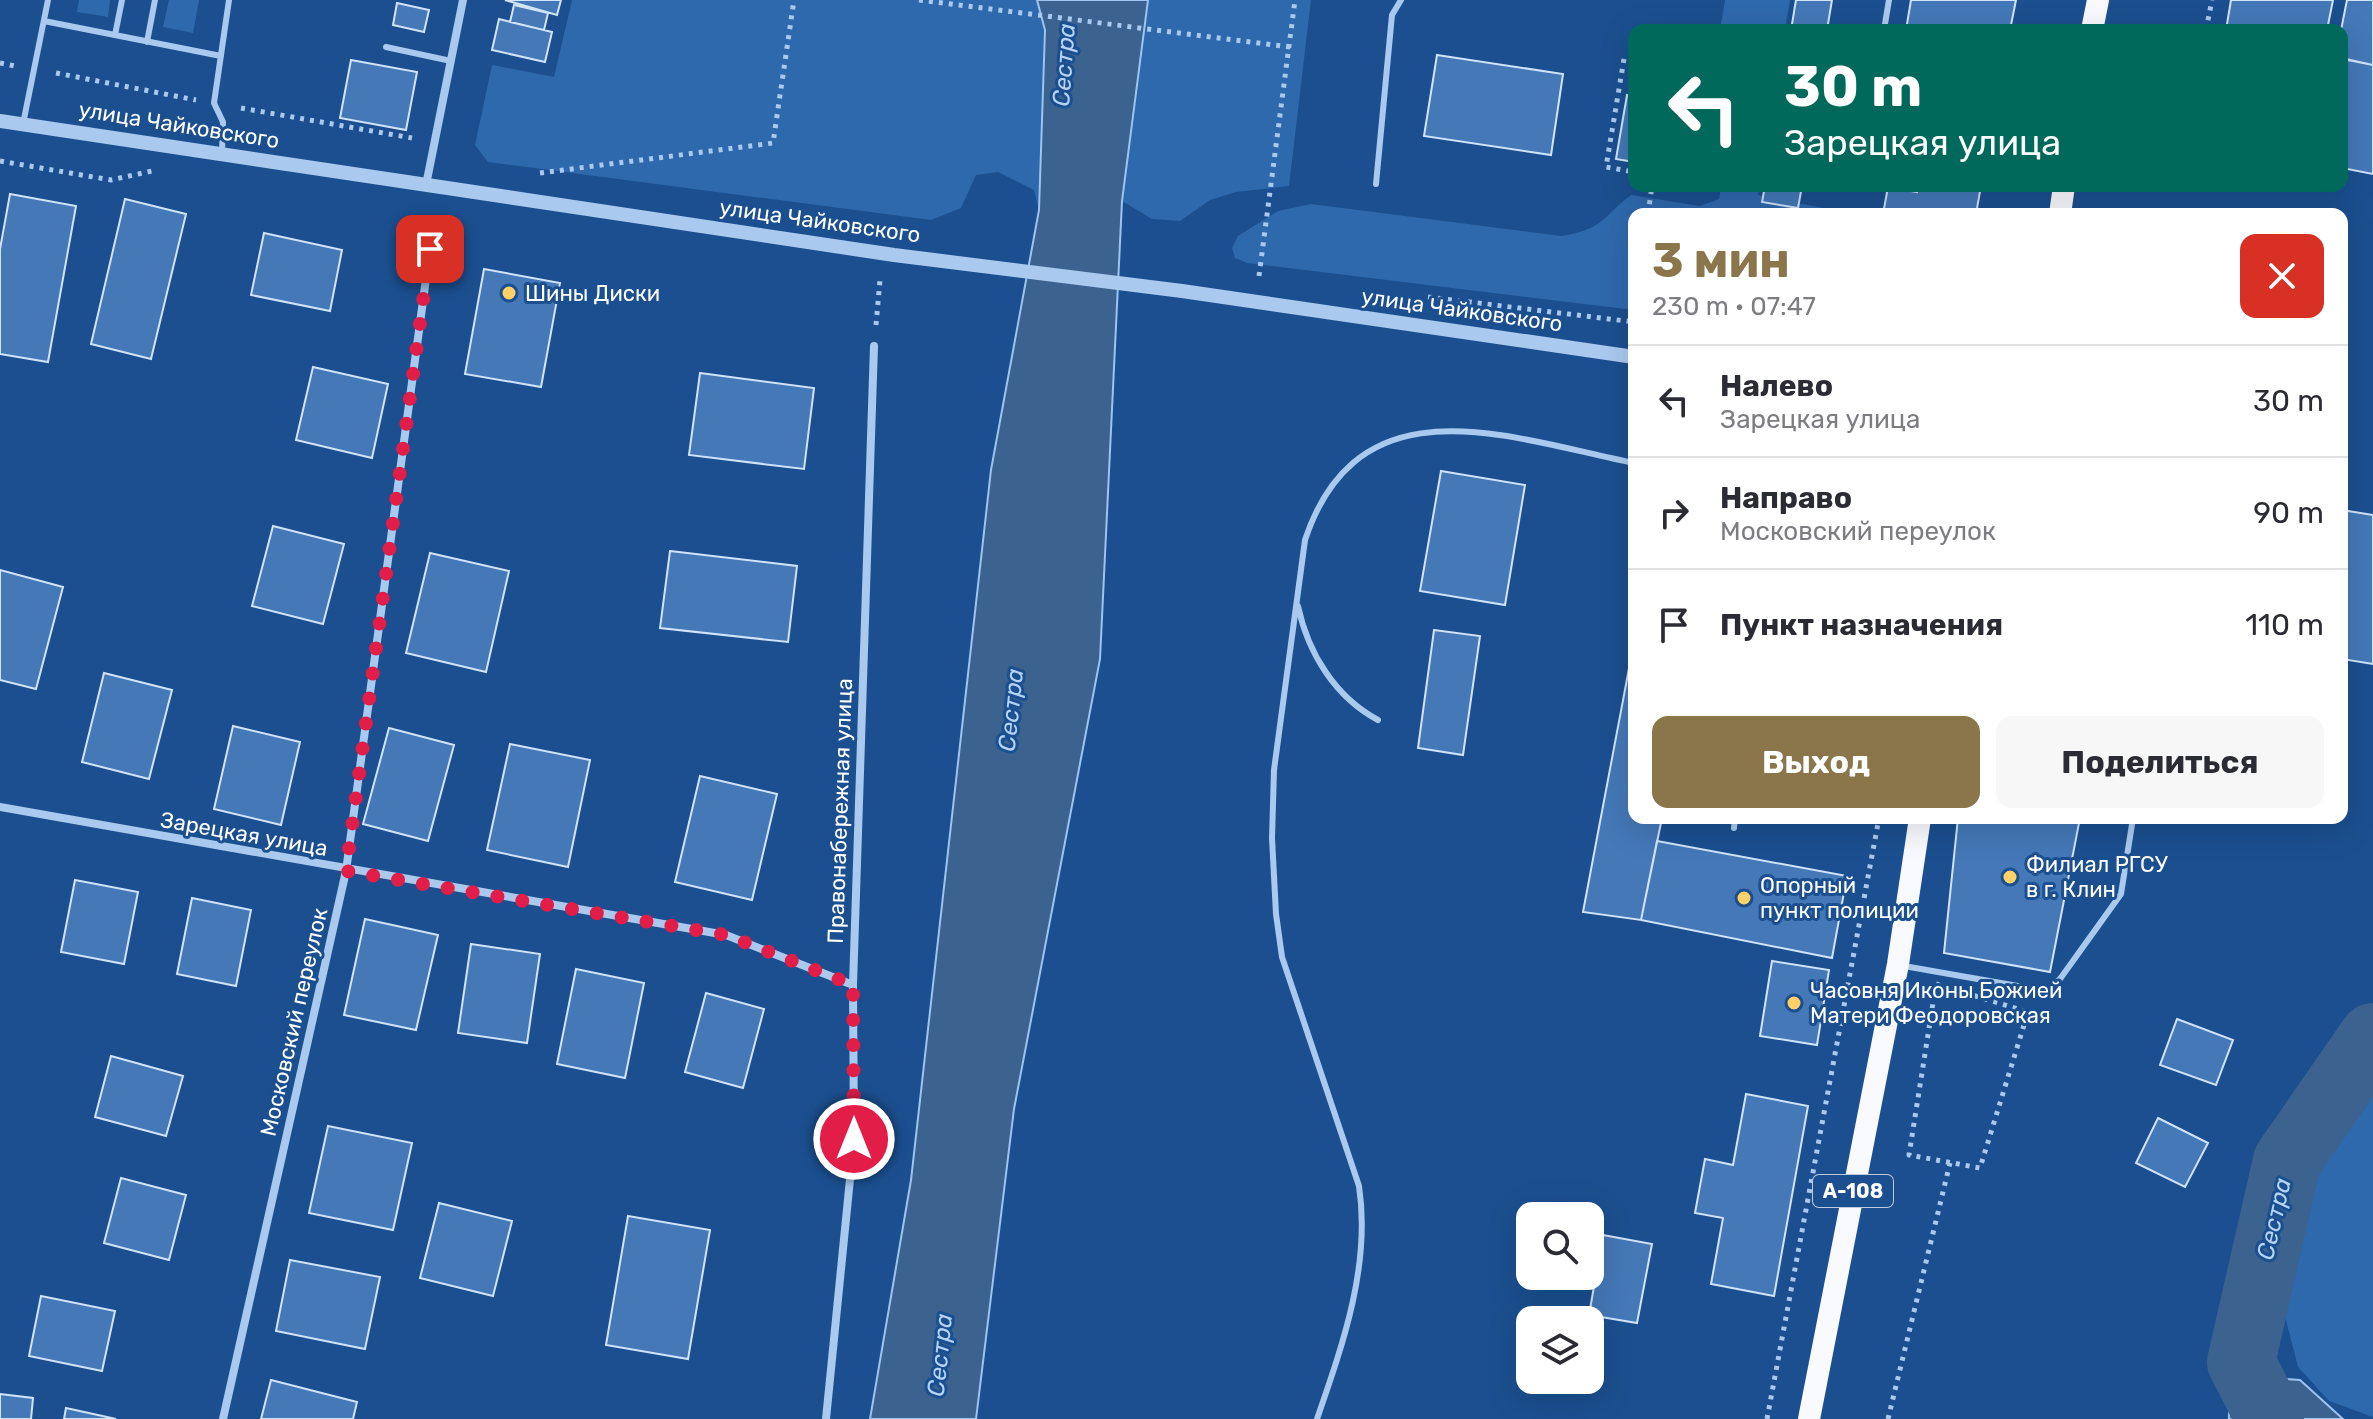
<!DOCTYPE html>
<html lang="ru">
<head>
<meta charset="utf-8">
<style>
  body { margin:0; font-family:Rubik,sans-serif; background:#f7f7f7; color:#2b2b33; height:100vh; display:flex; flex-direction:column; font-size:30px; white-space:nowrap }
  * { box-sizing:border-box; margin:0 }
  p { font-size:26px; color:#7c7c81 }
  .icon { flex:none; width:44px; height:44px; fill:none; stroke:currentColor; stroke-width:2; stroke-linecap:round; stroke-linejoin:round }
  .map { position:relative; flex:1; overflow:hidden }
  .sheet { position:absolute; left:1628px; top:208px; width:720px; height:616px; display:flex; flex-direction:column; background:#fff; border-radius:16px; box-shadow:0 8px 32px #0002 }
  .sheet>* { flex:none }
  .top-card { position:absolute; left:1628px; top:24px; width:720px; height:168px; border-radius:16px; box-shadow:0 8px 32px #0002; background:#00695c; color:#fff; overflow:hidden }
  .fabs { position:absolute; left:1516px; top:1202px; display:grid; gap:16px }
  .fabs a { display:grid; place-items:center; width:88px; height:88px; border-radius:16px; background:#fff; box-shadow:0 8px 32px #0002; font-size:40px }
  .pin { position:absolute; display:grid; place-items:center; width:68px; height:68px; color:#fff; margin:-34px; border-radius:16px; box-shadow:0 4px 12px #0006 }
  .me { position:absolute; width:88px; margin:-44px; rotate:0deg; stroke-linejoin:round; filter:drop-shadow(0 0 6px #0008) }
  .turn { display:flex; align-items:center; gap:28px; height:168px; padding:0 24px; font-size:36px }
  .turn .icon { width:104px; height:104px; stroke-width:2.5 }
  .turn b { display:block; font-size:56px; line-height:68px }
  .round { display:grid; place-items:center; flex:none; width:84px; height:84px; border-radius:16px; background:#f7f7f7 }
  .overview { display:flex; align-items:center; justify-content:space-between; height:136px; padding:0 24px }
  h1 { font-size:48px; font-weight:700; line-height:60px; color:#8a764a }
  .action { display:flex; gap:16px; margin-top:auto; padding:16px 24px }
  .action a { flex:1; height:92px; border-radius:16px; background:#8a764a; color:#fff; font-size:32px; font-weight:700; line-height:92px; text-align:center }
  .action a+a { background:#f7f7f7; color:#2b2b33 }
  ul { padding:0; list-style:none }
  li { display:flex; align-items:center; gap:24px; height:112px; padding:0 24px; border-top:2px solid #e1e1e2 }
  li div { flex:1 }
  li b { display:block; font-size:30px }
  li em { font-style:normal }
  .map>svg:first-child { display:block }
</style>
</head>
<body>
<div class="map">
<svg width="2373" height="1419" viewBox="0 0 2373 1419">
  <rect width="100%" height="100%" fill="#1b4f8f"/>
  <path fill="#2e69ad" d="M79,0H110L108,17L77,12Z
    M169,0H199L193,33L163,27Z
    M572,0H1037L1045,30L1039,210L1034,190L998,172L976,175L961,208L931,220L488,162L475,145L492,65L554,77Z
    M1148,0H1311L1289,186L1236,192L1210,200L1180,221L1152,219L1122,201Z
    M1725,0H1790L1785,30H1720Z
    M1721,186H1759L1758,195L1828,209L1831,214H1634V310L1247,263L1235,258L1232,248L1238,236L1278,211L1311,204L1561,236C1604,229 1600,219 1631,195L1700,206L1719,199Z
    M2373,1084V1417L2329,1401L2298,1367L2281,1300L2307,1199L2341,1125Z"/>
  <path fill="#3c6290" stroke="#9cc4f0" stroke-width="2" d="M1037,0H1148L1122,201L1100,659L1014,1109L976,1419H870L911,1180L991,470L1039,210L1045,30Z
    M2275,1378L2300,1380L2343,1419H2229C2227,1392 2254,1385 2275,1378Z"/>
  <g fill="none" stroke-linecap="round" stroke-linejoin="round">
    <path stroke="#3c6290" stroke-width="68" d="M2270,1419L2241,1362L2287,1161L2373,1037"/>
  </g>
  <path fill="#4478b7" stroke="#cfe3fa" stroke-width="2" d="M505,0H561L557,15Z
    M1796,0H1832L1827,30H1791Z
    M1911,0H2016L2010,30H1906Z
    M2231,0H2333L2327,30L2305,26L2304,30H2226Z
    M2347,0H2373V65L2342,59L2341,30Z
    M397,3L429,10L424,32L393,25Z
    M514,5L548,13L544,30L510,22Z
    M499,19L552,32L545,62L492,50Z
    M1437,55L1563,74L1551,155L1424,136Z
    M2346,59L2373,65V174L2342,168V79Z
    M351,60L417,72L406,130L340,118Z
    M1627,95L1634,97V162L1616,159Z
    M1765,186H1802L1798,208L1762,202Z
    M1918,186H1981L1976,214H1883L1888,187L1917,192Z
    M10,194L76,206L48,362L0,354V249Z
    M125,199L186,214L151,359L91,344Z
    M264,233L342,250L330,311L251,295Z
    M484,269L560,283L541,387L465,374Z
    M313,367L388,384L372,458L296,440Z
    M700,373L814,388L804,469L689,455Z
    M1441,471L1525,485L1505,605L1420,591Z
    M2342,510L2373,515V664L2342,659Z
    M273,526L344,544L323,624L252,606Z
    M670,551L797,566L788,642L660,628Z
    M430,553L509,571L486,672L406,653Z
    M0,570L63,587L36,689L0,680Z
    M1434,630L1480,636L1463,755L1418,748Z
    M1634,642V818H1662L1641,920L1583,912Z
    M104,673L172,690L149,779L82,762Z
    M233,726L300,742L281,825L214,809Z
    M389,728L454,745L428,841L363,824Z
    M510,744L590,760L568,867L487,850Z
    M700,776L777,794L752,900L675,882Z
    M1958,818H2080L2050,972L1944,953Z
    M1657,841L1847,876L1832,958L1641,920Z
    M75,880L138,892L124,964L61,952Z
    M192,898L251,910L236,986L177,974Z
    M365,919L438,935L416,1030L344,1015Z
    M471,944L540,954L527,1043L458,1033Z
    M1772,961L1829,970L1817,1045L1760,1036Z
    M576,969L644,983L625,1078L557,1064Z
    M706,993L764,1009L743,1088L685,1072Z
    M2177,1019L2233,1040L2216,1085L2160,1065Z
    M111,1056L183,1076L166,1136L95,1117Z
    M1746,1094L1808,1106L1774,1296L1711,1284L1723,1218L1695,1213L1705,1159L1733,1165Z
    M2158,1118L2208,1143L2185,1187L2136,1163Z
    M328,1126L412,1143L393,1230L309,1213Z
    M121,1178L186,1195L169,1260L104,1243Z
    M439,1203L512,1221L493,1296L420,1278Z
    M628,1216L710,1230L688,1359L606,1345Z
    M1603,1235L1652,1244L1637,1323L1589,1315Z
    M290,1260L380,1277L365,1349L276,1331Z
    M41,1296L115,1311L102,1371L29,1356Z
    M271,1380L357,1402L353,1419H261Z
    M0,1394L33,1398L31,1419H0Z
    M66,1408L116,1419H64Z"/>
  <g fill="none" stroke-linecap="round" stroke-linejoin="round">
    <path stroke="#a9c9ee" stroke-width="5" stroke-dasharray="4 6" stroke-linecap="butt" d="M919,0L1290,47
      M2206,30L2212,0
      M1624,59L1606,167L1634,172
      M0,63L15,66
      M56,73L196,100
      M241,108L412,138
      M0,161L111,180L152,171
      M540,173L773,143L794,0
      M1648,214L1652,186
      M1259,276L1295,0
      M1428,297L1634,322
      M876,325L880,280
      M1936,984L2028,1012L1980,1168L1909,1155Z
      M1767,1419L1879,818
      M1888,1419L1950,1163"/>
    <path stroke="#a9c9ee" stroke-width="6" d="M44,21L221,56
      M1884,30L1889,0
      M115,35L122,0
      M147,42L155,0
      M386,47L451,61
      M23,124L48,0
      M222,152L223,122L214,103L229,0
      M1376,184L1392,15L1401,0
      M1298,606C1308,653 1335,697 1378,720
      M1734,828L1735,818
      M1904,966L2046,991L2060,979L2121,894L2133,818
      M1317,1419C1343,1344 1371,1265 1359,1186L1282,957L1276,914L1272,838L1274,770L1305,540C1359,378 1510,438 1634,463"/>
    <path stroke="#a9c9ee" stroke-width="8" d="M426,185L463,0
      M0,807L726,935L853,985
      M223,1419L346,871L430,249
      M826,1419L854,1139L853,985L874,346"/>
    <path stroke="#a9c9ee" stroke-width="14" d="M0,121L894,255L1182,291L1634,357"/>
    <path stroke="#f8faff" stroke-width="22" d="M2092,30L2098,0
      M2060,214L2064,186
      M1809,1419L1898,964L1920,818"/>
  </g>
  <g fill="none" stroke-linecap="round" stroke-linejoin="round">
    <path stroke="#e11d48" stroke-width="14" stroke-dasharray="0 25.2" d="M430,249L346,871L726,935L853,985L854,1139"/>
  </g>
  <g fill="#ffd166" stroke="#1b4f8f" stroke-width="3">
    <circle cx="509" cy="293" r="8"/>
    <circle cx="2010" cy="877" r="8"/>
    <circle cx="1744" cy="898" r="8"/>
    <circle cx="1794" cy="1003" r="8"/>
  </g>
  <g text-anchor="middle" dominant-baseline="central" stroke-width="6" stroke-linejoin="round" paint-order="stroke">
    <rect fill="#1b4f8f" stroke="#bbcadd" stroke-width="2" x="1813" y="1175" width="80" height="32" rx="6"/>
    <g font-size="20" font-weight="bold" fill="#fff">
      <text x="1853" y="1191">А-108</text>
    </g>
    <g font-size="22" fill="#fff" stroke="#1b4f8f">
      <text transform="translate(179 125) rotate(9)">улица Чайковского</text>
      <text transform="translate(820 221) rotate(8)">улица Чайковского</text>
      <text transform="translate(1462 310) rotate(8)">улица Чайковского</text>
      <text transform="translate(840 811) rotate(-88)">Правонабережная улица</text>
      <text transform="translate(244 834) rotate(10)">Зарецкая улица</text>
      <text transform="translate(294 1022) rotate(-77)">Московский переулок</text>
    </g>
    <g font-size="22" fill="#fff" stroke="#1b4f8f" text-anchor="start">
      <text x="525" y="293">Шины Диски</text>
      <text x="2026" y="864">Филиал РГСУ<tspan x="2026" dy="25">в г. Клин</tspan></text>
      <text x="1760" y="885">Опорный<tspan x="1760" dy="25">пункт полиции</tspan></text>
      <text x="1810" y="990">Часовня Иконы Божией<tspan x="1810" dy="25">Матери Феодоровская</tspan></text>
    </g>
    <g font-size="24" font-style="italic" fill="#b5d3f5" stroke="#1b4f8f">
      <text transform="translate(1064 65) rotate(-86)">Сестра</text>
      <text transform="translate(1011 710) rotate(-84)">Сестра</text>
      <text transform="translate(2274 1219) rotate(-77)">Сестра</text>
      <text transform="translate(940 1355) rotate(-84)">Сестра</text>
    </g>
  </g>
</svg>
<div class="fabs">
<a><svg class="icon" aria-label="search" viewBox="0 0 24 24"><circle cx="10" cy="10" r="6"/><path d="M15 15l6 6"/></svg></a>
<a><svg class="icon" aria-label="layers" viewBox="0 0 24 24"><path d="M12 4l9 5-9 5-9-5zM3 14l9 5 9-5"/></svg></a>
</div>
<div class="pin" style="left:430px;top:249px;background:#d93025"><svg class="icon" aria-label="arrive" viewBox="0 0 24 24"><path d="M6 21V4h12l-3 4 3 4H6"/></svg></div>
<svg class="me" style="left:854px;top:1139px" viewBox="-20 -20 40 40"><circle r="17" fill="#e11d48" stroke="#fff" stroke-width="3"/><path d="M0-11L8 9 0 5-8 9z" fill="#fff"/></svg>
<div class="top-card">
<div class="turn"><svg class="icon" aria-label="left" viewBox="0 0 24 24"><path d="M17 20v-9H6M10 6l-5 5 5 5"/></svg><div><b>30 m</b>Зарецкая улица</div></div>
</div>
<section class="sheet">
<div class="overview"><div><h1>3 мин</h1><p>230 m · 07:47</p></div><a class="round" style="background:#d93025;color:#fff"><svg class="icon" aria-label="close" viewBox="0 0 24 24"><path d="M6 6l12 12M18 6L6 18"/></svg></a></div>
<ul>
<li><svg class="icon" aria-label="left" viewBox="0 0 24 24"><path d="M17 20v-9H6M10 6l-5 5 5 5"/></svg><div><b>Налево</b><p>Зарецкая улица</p></div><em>30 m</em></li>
<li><svg class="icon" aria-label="right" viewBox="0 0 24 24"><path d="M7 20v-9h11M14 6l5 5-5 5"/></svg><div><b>Направо</b><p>Московский переулок</p></div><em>90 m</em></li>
<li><svg class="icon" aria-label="arrive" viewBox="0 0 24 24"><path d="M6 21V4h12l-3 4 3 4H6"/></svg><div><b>Пункт назначения</b></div><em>110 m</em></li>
</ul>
<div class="action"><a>Выход</a><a>Поделиться</a></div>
</section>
</div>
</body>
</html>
